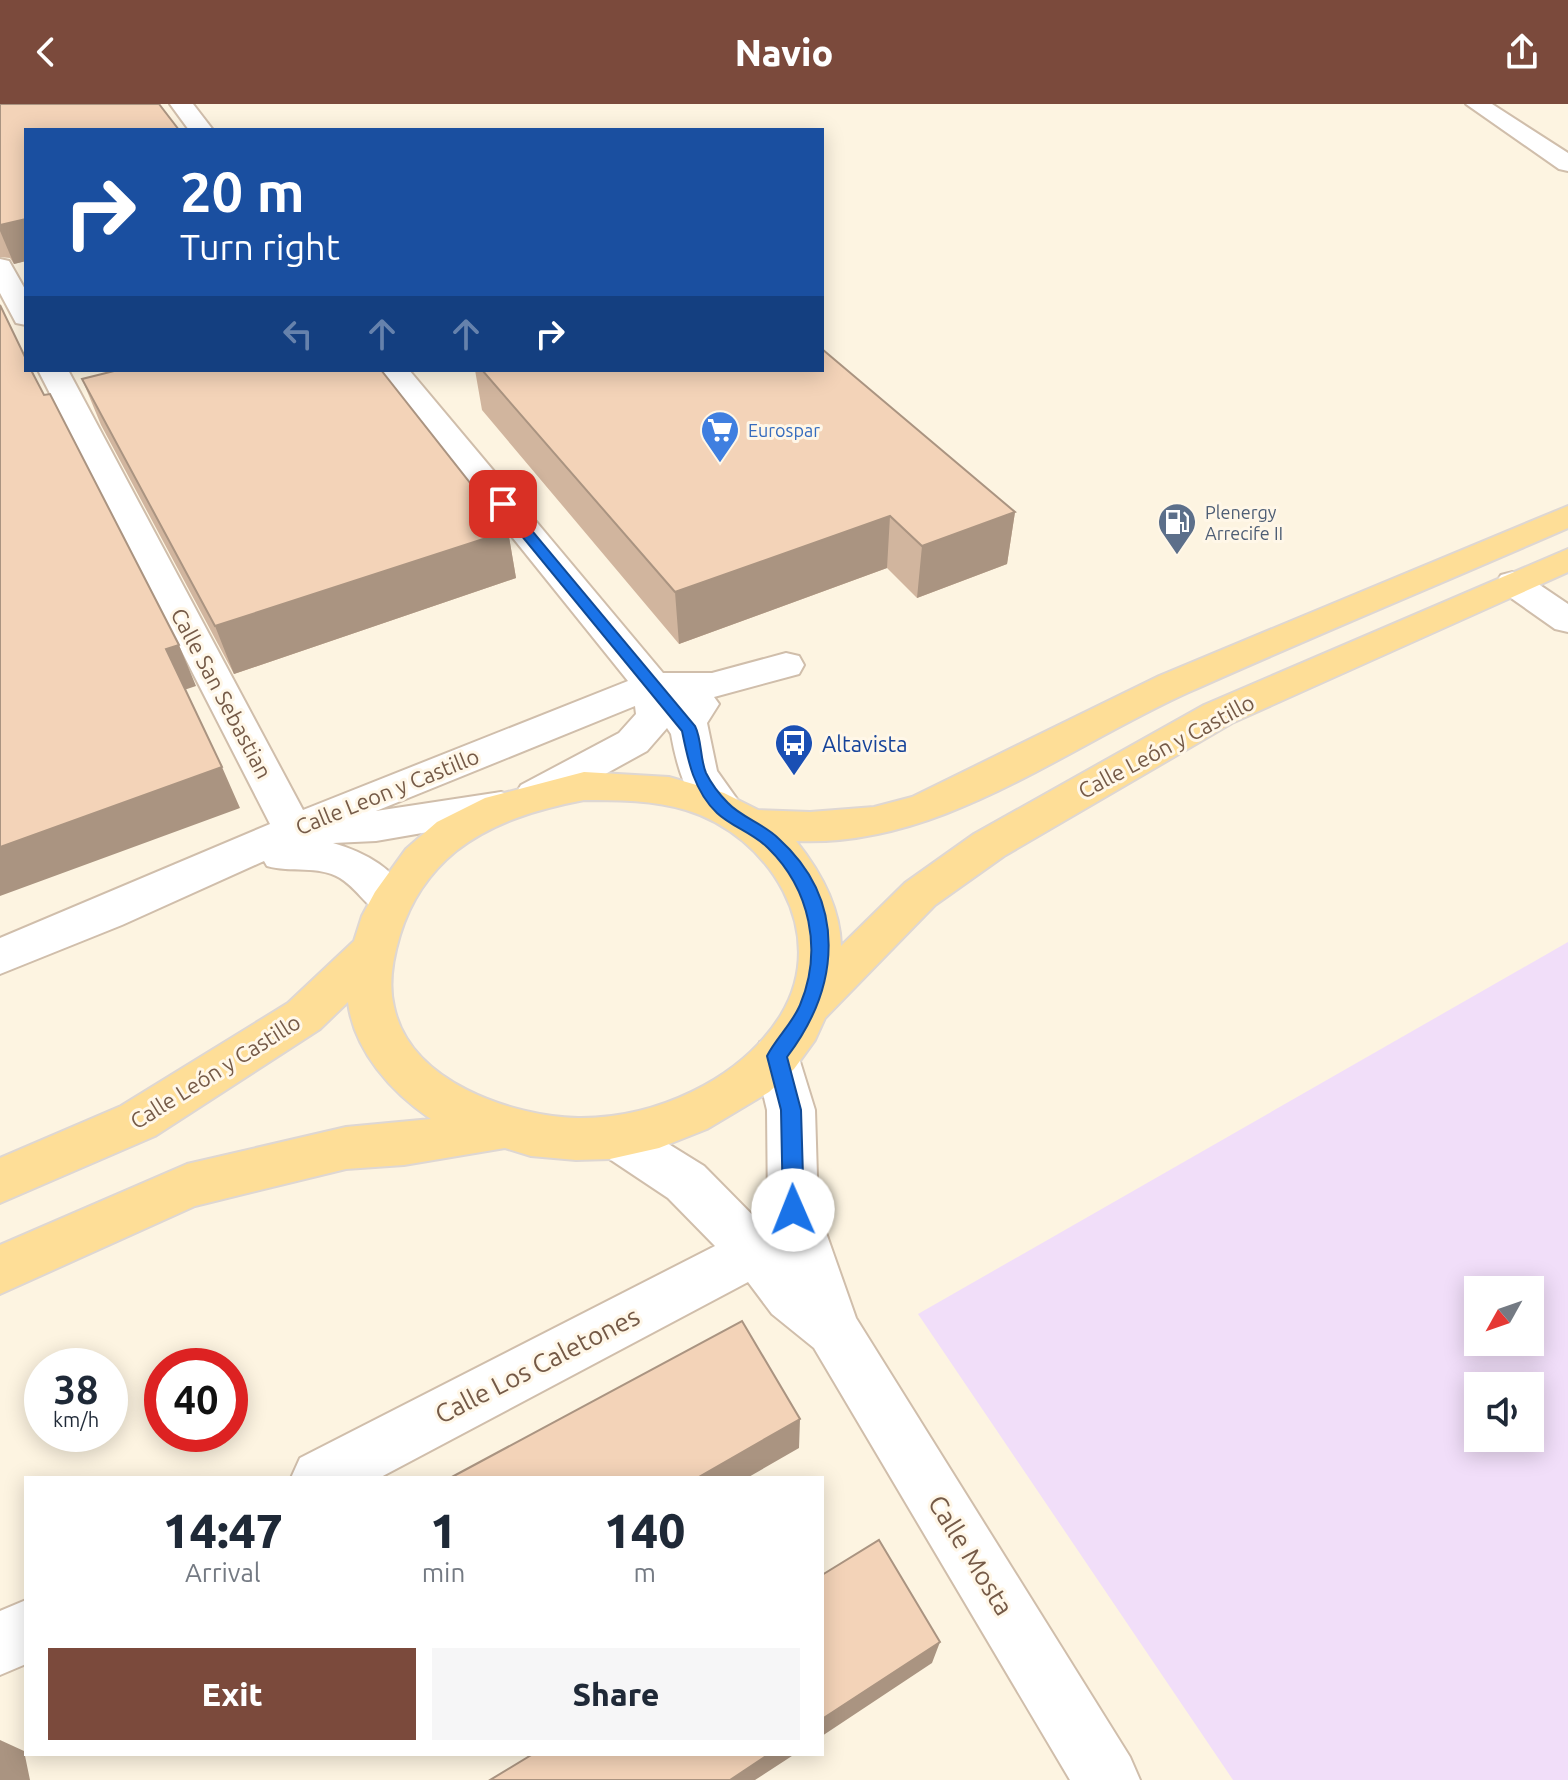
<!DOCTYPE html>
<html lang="en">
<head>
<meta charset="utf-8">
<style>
  body { margin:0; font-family:Ubuntu,sans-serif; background:#f6f6f7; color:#1f2937; height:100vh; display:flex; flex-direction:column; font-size:30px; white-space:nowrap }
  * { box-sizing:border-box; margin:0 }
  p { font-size:26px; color:#747a83 }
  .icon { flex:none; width:44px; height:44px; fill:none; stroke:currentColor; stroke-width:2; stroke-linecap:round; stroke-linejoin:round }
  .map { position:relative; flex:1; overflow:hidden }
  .panel { position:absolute; left:24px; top:1372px; width:800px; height:280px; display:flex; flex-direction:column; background:#fff; border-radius:0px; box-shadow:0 4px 20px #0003 }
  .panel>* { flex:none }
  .top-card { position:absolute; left:24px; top:24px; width:800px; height:244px; border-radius:0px; box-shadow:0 4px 20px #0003; background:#1a4fa0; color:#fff; overflow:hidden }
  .needle { width:52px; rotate:230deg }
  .controls { position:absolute; left:1464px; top:1172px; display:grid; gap:16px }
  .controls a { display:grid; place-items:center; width:80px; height:80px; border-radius:0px; background:#fff; box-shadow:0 4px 20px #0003; font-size:40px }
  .speed { position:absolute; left:24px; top:1244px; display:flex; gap:16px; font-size:40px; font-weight:700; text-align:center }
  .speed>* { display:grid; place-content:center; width:104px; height:104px; border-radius:50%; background:#fff; box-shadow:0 4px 20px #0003; line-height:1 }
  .speed small { font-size:20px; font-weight:400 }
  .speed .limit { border:12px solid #d22; background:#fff; color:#111 }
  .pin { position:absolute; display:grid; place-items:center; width:68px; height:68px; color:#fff; margin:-34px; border-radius:16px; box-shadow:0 4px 12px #0006 }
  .me { position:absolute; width:88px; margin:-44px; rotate:359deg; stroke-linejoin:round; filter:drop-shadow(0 0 6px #0008) }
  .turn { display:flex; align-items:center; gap:28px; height:168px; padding:0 24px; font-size:36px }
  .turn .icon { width:104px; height:104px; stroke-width:2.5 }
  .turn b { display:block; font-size:56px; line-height:68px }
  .lanes { display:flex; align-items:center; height:76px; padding:0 24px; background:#0003; justify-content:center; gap:40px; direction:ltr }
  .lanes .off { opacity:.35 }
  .eta { display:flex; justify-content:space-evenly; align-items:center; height:136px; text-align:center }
  .eta b { font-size:48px; font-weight:800; line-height:56px }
  .button { display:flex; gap:16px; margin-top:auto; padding:16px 24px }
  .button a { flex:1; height:92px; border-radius:0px; background:#7b4a3c; color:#fff; font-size:32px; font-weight:800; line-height:92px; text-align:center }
  .button a+a { background:#f6f6f7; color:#1f2937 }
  header { display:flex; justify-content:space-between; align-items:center; height:104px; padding:0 24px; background:#7b4a3c; color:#fff; font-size:36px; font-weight:800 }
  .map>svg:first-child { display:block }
</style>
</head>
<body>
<header><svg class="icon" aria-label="back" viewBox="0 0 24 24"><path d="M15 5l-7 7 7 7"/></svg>Navio<svg class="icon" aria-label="share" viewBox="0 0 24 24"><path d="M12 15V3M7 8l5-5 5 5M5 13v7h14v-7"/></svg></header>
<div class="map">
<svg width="1568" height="1676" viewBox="0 0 1568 1676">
  <rect width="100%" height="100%" fill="#fdf4e1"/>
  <path fill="#f1def9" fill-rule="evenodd" d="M1568,838V1676H1233L918,1210ZM1478,1186H1530V1238H1478ZM1478,1282H1530V1334H1478Z"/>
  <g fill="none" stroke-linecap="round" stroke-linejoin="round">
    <defs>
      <path id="minor" d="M170,0H193L213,26H189Z
        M1466,0H1492L1568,49V67L1559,65Z
        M0,155L9,157L26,187V221L16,219L0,189Z
        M38,266H68L303,706L628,577L378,266H409L663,569H712L786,549L799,552L804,561L799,570L714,593L719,600L707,619L717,667L744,705L738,715C693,729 677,664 671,630L667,624L647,647L549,701L535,705L521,701L515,691L521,681L619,629L636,610L635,602L376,707L501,688L515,693L521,703L515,713L376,737L333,739C367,749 395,765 412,797L406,809C371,820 367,791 340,774C318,761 291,769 267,762L264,757L122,821L0,870V834L270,720Z
        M1513,468L1525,471L1568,500V528L1555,525L1501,487L1496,479L1501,471Z
        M777,933L794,938L815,1006L818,1106L856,1214L1130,1653L1140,1676H1070L814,1244L772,1210L748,1178L379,1374H291L300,1354L715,1142L668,1094L599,1048L592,1033L599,1018L616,1012L633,1018L704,1062L777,1136L768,1106L767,1006L754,952L760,938Z
        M26,1496V1560L0,1571V1507Z"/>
      <path id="major" d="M1568,402V424C1442,479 1314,532 1189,588C1063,645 939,744 796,737C820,767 840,802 841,842L905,779L974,730L1204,601L1568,445V468L1232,619L1004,752L935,801L825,914L815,936L794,965L769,988L707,1025L659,1044L610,1055L576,1056L531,1052L505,1044L404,1061L346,1065L195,1102L0,1190V1141L187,1060L346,1023L431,1015C392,989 354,947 348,898L320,925L155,1032L0,1099V1054L121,1002L288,899L354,837L362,812L375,788L406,745L437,718L485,694L584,668L669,673L724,689L758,706L810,708L874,703L912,693L1159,572ZM584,696C618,696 653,696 686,706C769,731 831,829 781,911C740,977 653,1015 578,1014C511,1012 410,978 394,903C388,879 393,854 400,831C410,798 429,769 456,747C493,718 538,705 584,696Z"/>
    </defs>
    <use href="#minor" stroke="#d0beab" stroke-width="4"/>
    <use href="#major" stroke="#ded7d3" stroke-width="4"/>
    <use href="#minor" fill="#fff" fill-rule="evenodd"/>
    <use href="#major" fill="#fede97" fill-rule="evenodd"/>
  </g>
  <path fill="#d1b59e" d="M0,0L26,26V157L14,160L10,154L0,153Z
    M475,266H822L1015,408L1007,460L917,494L887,464L679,540L482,306Z
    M82,275L508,427L516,474L234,570L101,321Z"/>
  <path fill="#aa9481" d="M26,115V157L14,160L0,127V121Z
    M1015,408L1007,460L917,494L922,442Z
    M890,412L887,464L679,540L675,488Z
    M508,427L516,474L234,570L215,522Z
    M179,541L196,582L184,586L166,545Z
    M222,663L240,704L0,792V743Z
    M800,1315L799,1344L747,1374H697Z
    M940,1538L932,1559L822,1632V1615Z
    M0,1636L24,1647L30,1676H0Z
    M769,1650H795L755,1676H730Z"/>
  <path fill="#f3d3b8" stroke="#aa9481" stroke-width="2" d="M0,0H159L179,26H26V115L0,121Z
    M0,201L26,255V266H31L44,291L50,290L179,541L166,545L222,663L0,743Z
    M822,245L1015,408L922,442L890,412L675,488L482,266H822Z
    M118,266H381L508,427L215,522L82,275Z
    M742,1217L800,1315L697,1374H450Z
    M879,1436L940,1538L822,1615V1471Z
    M533,1650H769L730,1676H490Z"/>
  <path fill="#1a73e8" stroke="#114b97" stroke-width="2" d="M498,398H508L695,622C702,636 700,655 706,669C711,679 721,692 728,699C741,713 764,720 778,734C848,797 840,883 787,953L801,1006L804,1106L801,1113L793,1116L786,1113L783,1106L781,1006L767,952C776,934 792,920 800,901C823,846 810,785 768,744C753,729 732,723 717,709C694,687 688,657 682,627L498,403Z"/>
  <defs>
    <symbol id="supermarket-pin" viewBox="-11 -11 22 30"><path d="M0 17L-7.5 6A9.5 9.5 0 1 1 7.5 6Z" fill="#3f7fe0" stroke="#fff7e8"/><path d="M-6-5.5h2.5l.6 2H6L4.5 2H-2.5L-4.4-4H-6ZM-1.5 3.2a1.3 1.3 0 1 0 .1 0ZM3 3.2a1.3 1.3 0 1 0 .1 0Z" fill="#fff"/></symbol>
    <symbol id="fuel-pin" viewBox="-11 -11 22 30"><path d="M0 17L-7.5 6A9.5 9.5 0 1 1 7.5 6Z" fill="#5c6f8a" stroke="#fff7e8"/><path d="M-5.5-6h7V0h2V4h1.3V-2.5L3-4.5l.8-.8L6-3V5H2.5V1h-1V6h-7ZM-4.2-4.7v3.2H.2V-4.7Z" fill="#fff"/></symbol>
    <symbol id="bus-pin" viewBox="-11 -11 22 30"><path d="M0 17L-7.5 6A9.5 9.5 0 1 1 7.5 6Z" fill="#1a4fb4" stroke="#fff7e8"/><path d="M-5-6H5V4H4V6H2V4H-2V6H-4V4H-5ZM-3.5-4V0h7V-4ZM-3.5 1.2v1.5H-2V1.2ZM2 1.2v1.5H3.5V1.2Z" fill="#fff"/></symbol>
  </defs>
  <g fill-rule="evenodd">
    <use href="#supermarket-pin" x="698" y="304" width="44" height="60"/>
    <use href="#fuel-pin" x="1155" y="396" width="44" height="60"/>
    <use href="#bus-pin" x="772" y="617" width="44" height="60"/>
  </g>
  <g text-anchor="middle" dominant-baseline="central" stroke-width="6" stroke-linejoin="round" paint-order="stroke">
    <g font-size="18" fill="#366cbe" stroke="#fff7e8" text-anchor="start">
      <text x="748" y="326">Eurospar</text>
    </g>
    <g font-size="18" fill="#4e5e75" stroke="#fff7e8" text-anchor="start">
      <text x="1205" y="408">Plenergy<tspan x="1205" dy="21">Arrecife II</tspan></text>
    </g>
    <g font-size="22" fill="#755a47" stroke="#fff7e8">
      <text transform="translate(222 589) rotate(62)">Calle San Sebastian</text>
      <text transform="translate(1166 642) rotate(-28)">Calle León y Castillo</text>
      <text transform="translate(387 687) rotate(-22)">Calle Leon y Castillo</text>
      <text transform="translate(215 967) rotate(-32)">Calle León y Castillo</text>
    </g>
    <g font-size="22" fill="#164399" stroke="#fff7e8" text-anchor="start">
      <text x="822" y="639">Altavista</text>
    </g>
    <g font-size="26" fill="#755a47" stroke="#fff7e8">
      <text transform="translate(537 1261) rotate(-27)">Calle Los Caletones</text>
      <text transform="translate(971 1451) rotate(58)">Calle Mosta</text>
    </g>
  </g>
</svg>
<div class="controls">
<a><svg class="needle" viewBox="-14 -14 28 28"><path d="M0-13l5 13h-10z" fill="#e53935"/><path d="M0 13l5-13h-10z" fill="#747a83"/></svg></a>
<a><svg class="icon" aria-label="sound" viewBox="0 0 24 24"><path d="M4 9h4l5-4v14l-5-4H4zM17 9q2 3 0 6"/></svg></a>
</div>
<div class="speed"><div>38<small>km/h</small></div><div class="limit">40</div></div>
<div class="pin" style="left:503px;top:400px;background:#d93025"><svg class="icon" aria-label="arrive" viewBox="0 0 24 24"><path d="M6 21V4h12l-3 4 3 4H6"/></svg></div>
<svg class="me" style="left:793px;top:1106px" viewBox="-20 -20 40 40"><circle r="19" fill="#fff"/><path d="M0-13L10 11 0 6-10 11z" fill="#1a73e8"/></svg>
<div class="top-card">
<div class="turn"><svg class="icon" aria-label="right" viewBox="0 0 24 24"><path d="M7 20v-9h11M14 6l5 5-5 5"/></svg><div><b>20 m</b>Turn right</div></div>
<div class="lanes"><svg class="icon off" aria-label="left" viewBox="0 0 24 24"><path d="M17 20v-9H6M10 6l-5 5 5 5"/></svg><svg class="icon off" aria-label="ahead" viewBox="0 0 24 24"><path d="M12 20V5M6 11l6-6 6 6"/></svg><svg class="icon off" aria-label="ahead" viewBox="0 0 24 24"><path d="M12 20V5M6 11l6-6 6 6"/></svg><svg class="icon" aria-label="right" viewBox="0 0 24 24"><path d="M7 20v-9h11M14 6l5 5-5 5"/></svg></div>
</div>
<section class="panel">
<div class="eta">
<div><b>14:47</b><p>Arrival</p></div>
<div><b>1</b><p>min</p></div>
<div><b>140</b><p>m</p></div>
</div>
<div class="button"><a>Exit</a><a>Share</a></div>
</section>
</div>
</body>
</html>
